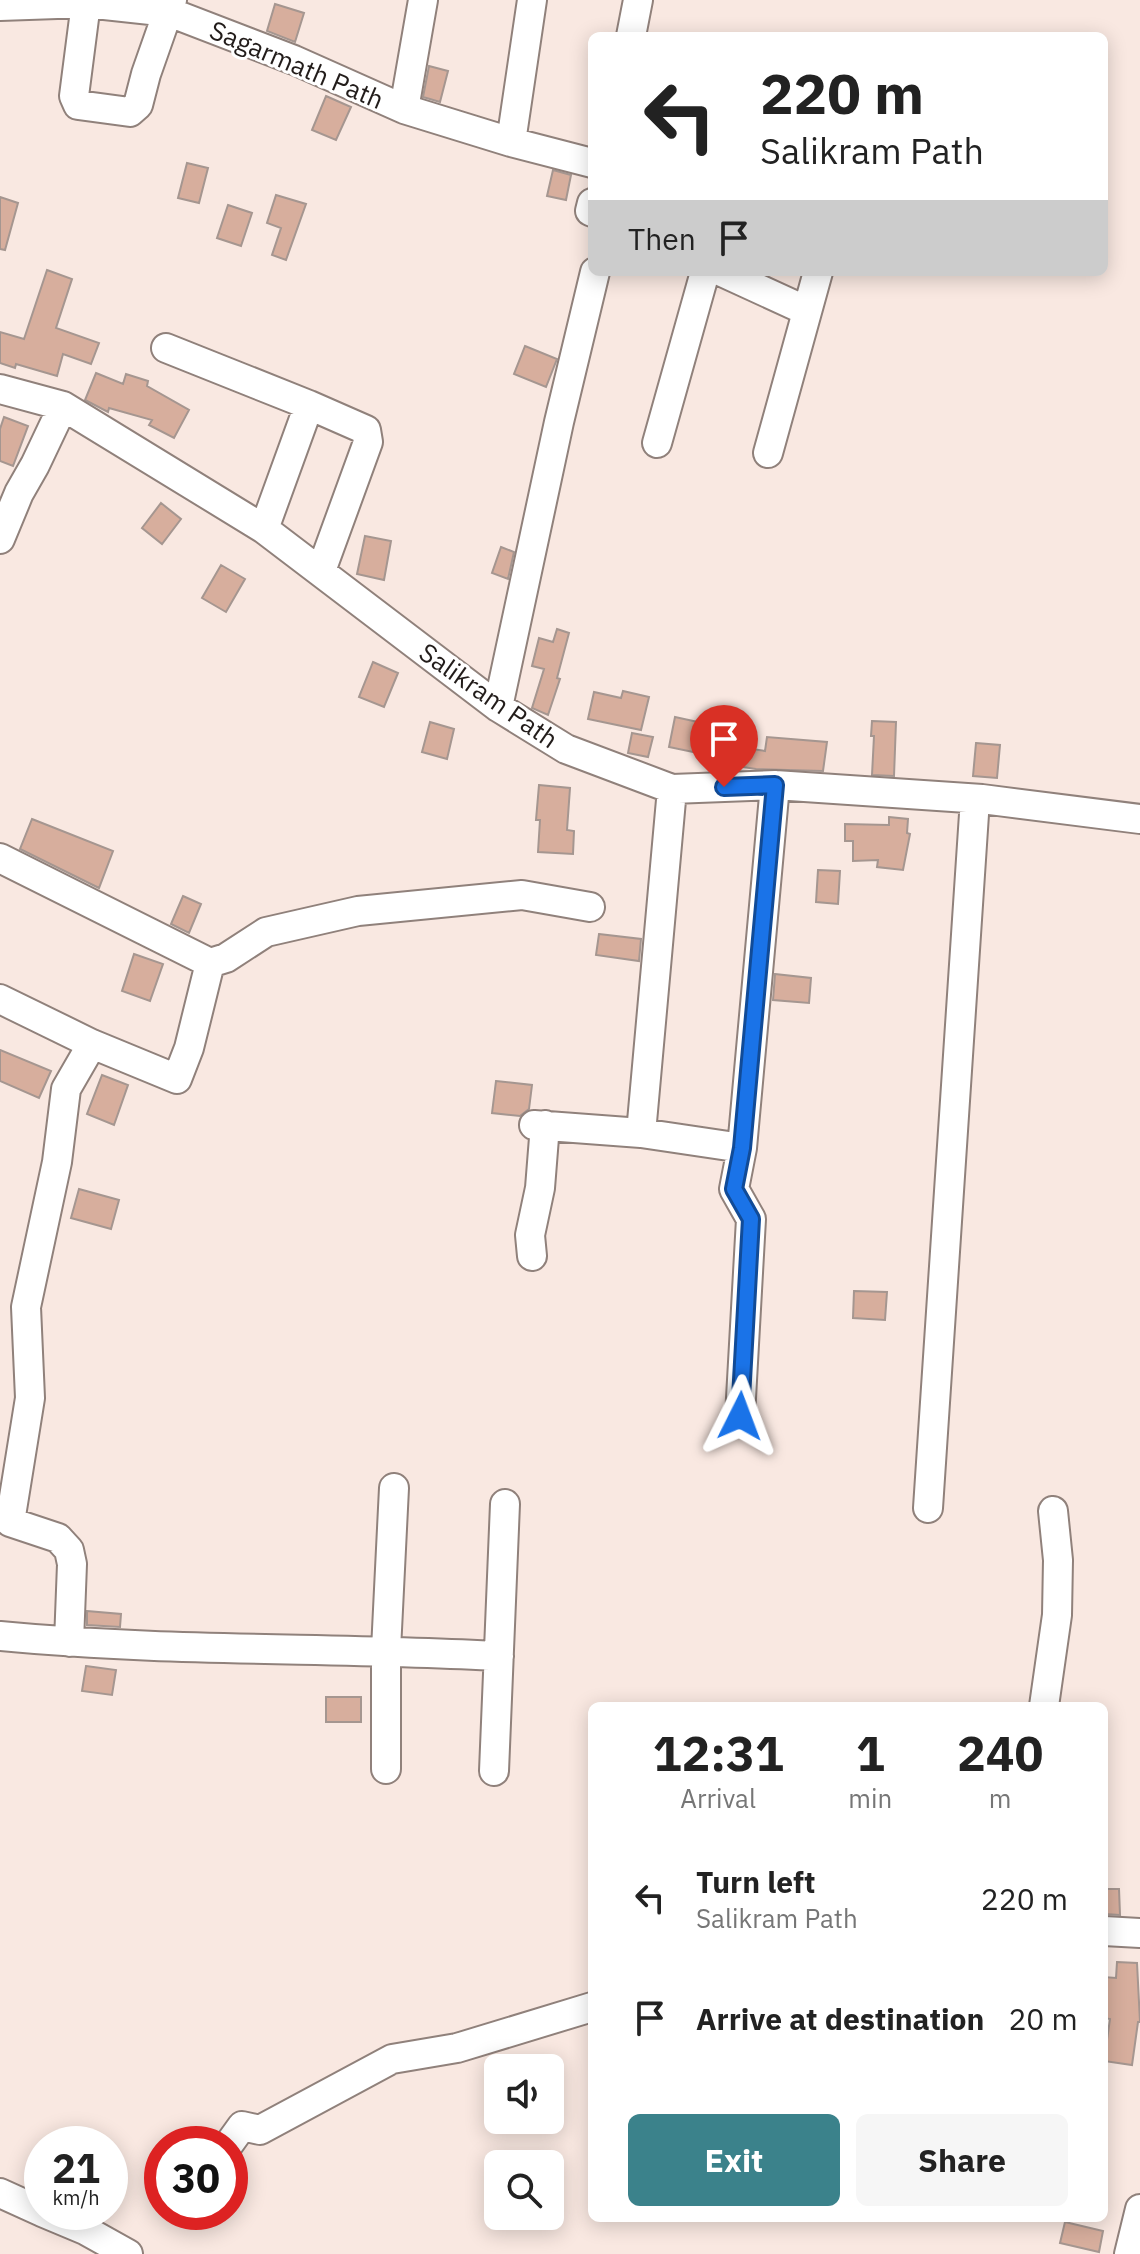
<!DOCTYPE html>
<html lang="en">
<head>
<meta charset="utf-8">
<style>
  body { margin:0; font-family:"IBM Plex Sans",sans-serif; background:#f6f6f6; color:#222; height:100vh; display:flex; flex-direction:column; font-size:30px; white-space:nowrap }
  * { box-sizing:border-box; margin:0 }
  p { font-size:26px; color:#767676 }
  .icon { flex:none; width:44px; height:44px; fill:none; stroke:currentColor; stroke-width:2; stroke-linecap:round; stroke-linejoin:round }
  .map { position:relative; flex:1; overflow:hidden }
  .details { position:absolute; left:588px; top:1702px; width:520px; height:520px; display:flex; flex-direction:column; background:#fff; border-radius:12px; box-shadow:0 4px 20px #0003 }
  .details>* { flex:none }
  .hud { position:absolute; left:588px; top:32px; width:520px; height:244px; border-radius:12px; box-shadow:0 4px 20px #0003; background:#fff; color:#222; overflow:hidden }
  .buttons { position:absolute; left:484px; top:2054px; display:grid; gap:16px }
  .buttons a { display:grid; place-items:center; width:80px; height:80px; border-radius:12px; background:#fff; box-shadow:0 4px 20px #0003; font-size:40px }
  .speed { position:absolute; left:24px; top:2126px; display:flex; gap:16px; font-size:40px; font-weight:700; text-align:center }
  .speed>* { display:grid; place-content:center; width:104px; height:104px; border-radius:50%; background:#fff; box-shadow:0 4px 20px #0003; line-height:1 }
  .speed small { font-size:20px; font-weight:400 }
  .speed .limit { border:12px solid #d22; background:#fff; color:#111 }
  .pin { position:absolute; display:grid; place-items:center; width:68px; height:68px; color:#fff; margin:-82px -34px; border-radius:50% 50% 50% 0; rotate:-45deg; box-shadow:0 0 8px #0007 }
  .pin .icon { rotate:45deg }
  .me { position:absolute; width:88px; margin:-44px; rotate:3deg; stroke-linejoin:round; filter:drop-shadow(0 0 6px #0008) }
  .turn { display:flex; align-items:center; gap:28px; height:168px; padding:0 40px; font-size:36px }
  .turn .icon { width:104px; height:104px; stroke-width:2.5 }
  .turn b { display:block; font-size:56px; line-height:68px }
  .then { display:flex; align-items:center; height:76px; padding:0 40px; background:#0003; gap:16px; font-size:30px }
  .eta { display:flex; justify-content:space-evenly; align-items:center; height:136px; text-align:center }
  .eta b { font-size:48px; font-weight:800; line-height:56px }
  .cta { display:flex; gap:16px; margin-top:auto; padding:16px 40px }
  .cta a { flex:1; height:92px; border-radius:12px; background:#3b828b; color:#fff; font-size:32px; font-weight:800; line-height:92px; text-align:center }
  .cta a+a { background:#f6f6f6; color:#222 }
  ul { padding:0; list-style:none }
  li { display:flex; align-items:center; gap:24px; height:120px; padding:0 40px }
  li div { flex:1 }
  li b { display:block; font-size:30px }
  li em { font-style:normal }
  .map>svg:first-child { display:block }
</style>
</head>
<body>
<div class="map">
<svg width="1140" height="2254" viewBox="0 0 1140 2254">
  <rect width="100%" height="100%" fill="#f9e8e1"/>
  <path fill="#d7ae9d" stroke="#a59690" stroke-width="2" d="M275,4L304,13L295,42L267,31Z
    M429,66L448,71L440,102L423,97Z
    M326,96L351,107L336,140L312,130Z
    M187,163L208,168L199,203L178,198Z
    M553,170L571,175L566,200L547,196Z
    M276,195L306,204L286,260L272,255L281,228L267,223Z
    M0,197L18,203L5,250L0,249Z
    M228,205L252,213L241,246L217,238Z
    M47,270L72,279L56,328L99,343L91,364L63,354L57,376L16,364L15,368L0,363V332L24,339Z
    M525,346L557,359L546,387L514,374Z
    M96,373L123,384L126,374L148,381L147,386L189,410L174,438L149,425L152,420L109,408L108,412L85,400Z
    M4,417L28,426L13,466L0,461V429Z
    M161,503L181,519L162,544L142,528Z
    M365,536L391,541L384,580L357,574Z
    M501,547L514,552L508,579L492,573Z
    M221,565L245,579L226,612L202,598Z
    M557,629L569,633L557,678L560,679L548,715L532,708L544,669L532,666L539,638L553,642Z
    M373,662L398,673L384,707L359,697Z
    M623,691L649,697L641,730L588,719L594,692L621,698Z
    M675,717L698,722L697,727L727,732L725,745L765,751L767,737L827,742L823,771L756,769L729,765V761L697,756L698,753L669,747Z
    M872,721L896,722L894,776L872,775L874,736H871Z
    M430,722L454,729L447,759L422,752Z
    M632,733L653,737L648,757L628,753Z
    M976,743L1000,745L997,778L973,776Z
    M539,785L570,788L567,830L574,831L573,854L538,852L540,820H536Z
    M889,817L908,819L907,833L910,834L903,870L877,867L878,860L853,861V841H845V824L889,825Z
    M32,819L113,851L99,888L20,849Z
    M818,870L840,871L838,904L816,902Z
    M183,896L201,904L189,933L171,924Z
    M599,934L641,939L639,961L596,955Z
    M134,954L163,964L150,1001L122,991Z
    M775,974L811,978L809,1003L773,1000Z
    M0,1050L51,1071L39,1098L0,1081Z
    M102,1075L128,1085L114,1125L87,1114Z
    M496,1081L532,1085L529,1109L520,1116L492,1113Z
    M79,1189L119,1200L111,1229L71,1218Z
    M854,1291L887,1292L885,1320L853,1318Z
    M87,1611L121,1614L120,1627L87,1625Z
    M86,1666L116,1670L112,1695L82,1691Z
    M326,1697H361V1722H326Z
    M1104,1889H1119L1120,1915L1104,1914Z
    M1117,1962L1137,1963L1140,2022H1138L1132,2065L1104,2061L1110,2019L1104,2018V1977L1116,1978Z
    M1065,2222L1103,2231L1099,2252L1060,2243Z"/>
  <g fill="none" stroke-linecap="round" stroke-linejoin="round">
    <defs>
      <path id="minor" d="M423,0L404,109L511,142L592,163
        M86,3L74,96L78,105L130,112L138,105L146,74L172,0
        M0,6L86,3L169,12L294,60L404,109
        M631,36L638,0
        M511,142L532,0
        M592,203L590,211L592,212
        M722,272L807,311
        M166,348L309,405
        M0,389L63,406L264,529L498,707L566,749L672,789L775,785L982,799L1140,819
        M657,443L705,272
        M768,453L818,272
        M264,529L309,405L366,430L368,442L321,571
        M0,539L19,493L35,465L63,406
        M498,707L559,422L595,272
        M672,789L641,1133L742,1148L775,785
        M0,858L210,963
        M0,999L92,1044L177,1079L189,1048L210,963L226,958L266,932L358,911L522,895L590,907
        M534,1125L641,1133
        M532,1256L530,1235L540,1188L545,1125
        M740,1416L751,1219L734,1189L742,1148
        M928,1508L975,799
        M0,1636C166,1652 333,1647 499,1656
        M69,1642L72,1564L69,1550L58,1538L10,1522L30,1398L26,1307L57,1162L66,1089L92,1044
        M1044,1706L1057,1615L1058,1560L1053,1511
        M386,1769V1650L394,1488
        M494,1771L505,1504
        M1104,1931L1140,1933
        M229,2144L242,2126L260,2130L392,2059L457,2048L592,2007
        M0,2193L42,2212
        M42,2212L85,2230L128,2254
        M1129,2254L1140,2209"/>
    </defs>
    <use href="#minor" stroke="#90817b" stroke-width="32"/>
    <use href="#minor" stroke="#fff" stroke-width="28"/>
  </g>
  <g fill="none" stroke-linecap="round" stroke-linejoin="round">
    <defs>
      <path id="route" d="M724,787L775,785L742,1148L734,1189L751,1219L740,1416"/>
    </defs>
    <use href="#route" stroke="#114b97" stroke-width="20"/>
    <use href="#route" stroke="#1a73e8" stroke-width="14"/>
  </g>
  <g text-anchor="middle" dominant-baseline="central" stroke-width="6" stroke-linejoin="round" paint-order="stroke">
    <g font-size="26" fill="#221c1a" stroke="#fff">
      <text transform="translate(297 64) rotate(23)">Sagarmath Path</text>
      <text transform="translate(489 695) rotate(35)">Salikram Path</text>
    </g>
  </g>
</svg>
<div class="buttons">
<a><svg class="icon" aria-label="sound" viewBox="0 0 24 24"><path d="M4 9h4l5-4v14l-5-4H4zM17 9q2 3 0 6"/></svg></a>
<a><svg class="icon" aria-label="search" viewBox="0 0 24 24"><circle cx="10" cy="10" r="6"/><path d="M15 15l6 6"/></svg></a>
</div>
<div class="speed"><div>21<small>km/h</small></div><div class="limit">30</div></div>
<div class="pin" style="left:724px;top:787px;background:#d93025"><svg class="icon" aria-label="arrive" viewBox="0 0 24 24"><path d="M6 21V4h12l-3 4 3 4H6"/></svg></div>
<svg class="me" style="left:740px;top:1416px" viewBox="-20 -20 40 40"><path d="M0-17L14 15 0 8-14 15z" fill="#1a73e8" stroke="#fff" stroke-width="4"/></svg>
<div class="hud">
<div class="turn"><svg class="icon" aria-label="left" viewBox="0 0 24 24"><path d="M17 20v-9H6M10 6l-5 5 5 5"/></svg><div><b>220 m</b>Salikram Path</div></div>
<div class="then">Then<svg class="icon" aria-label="arrive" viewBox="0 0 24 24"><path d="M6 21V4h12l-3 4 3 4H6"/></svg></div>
</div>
<section class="details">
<div class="eta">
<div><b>12:31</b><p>Arrival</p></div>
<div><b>1</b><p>min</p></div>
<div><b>240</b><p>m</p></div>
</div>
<ul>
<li><svg class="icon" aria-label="left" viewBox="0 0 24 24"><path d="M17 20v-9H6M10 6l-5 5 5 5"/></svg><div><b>Turn left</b><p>Salikram Path</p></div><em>220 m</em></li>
<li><svg class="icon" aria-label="arrive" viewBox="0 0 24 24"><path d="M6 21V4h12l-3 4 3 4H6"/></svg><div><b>Arrive at destination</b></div><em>20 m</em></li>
</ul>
<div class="cta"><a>Exit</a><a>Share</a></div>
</section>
</div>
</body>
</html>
